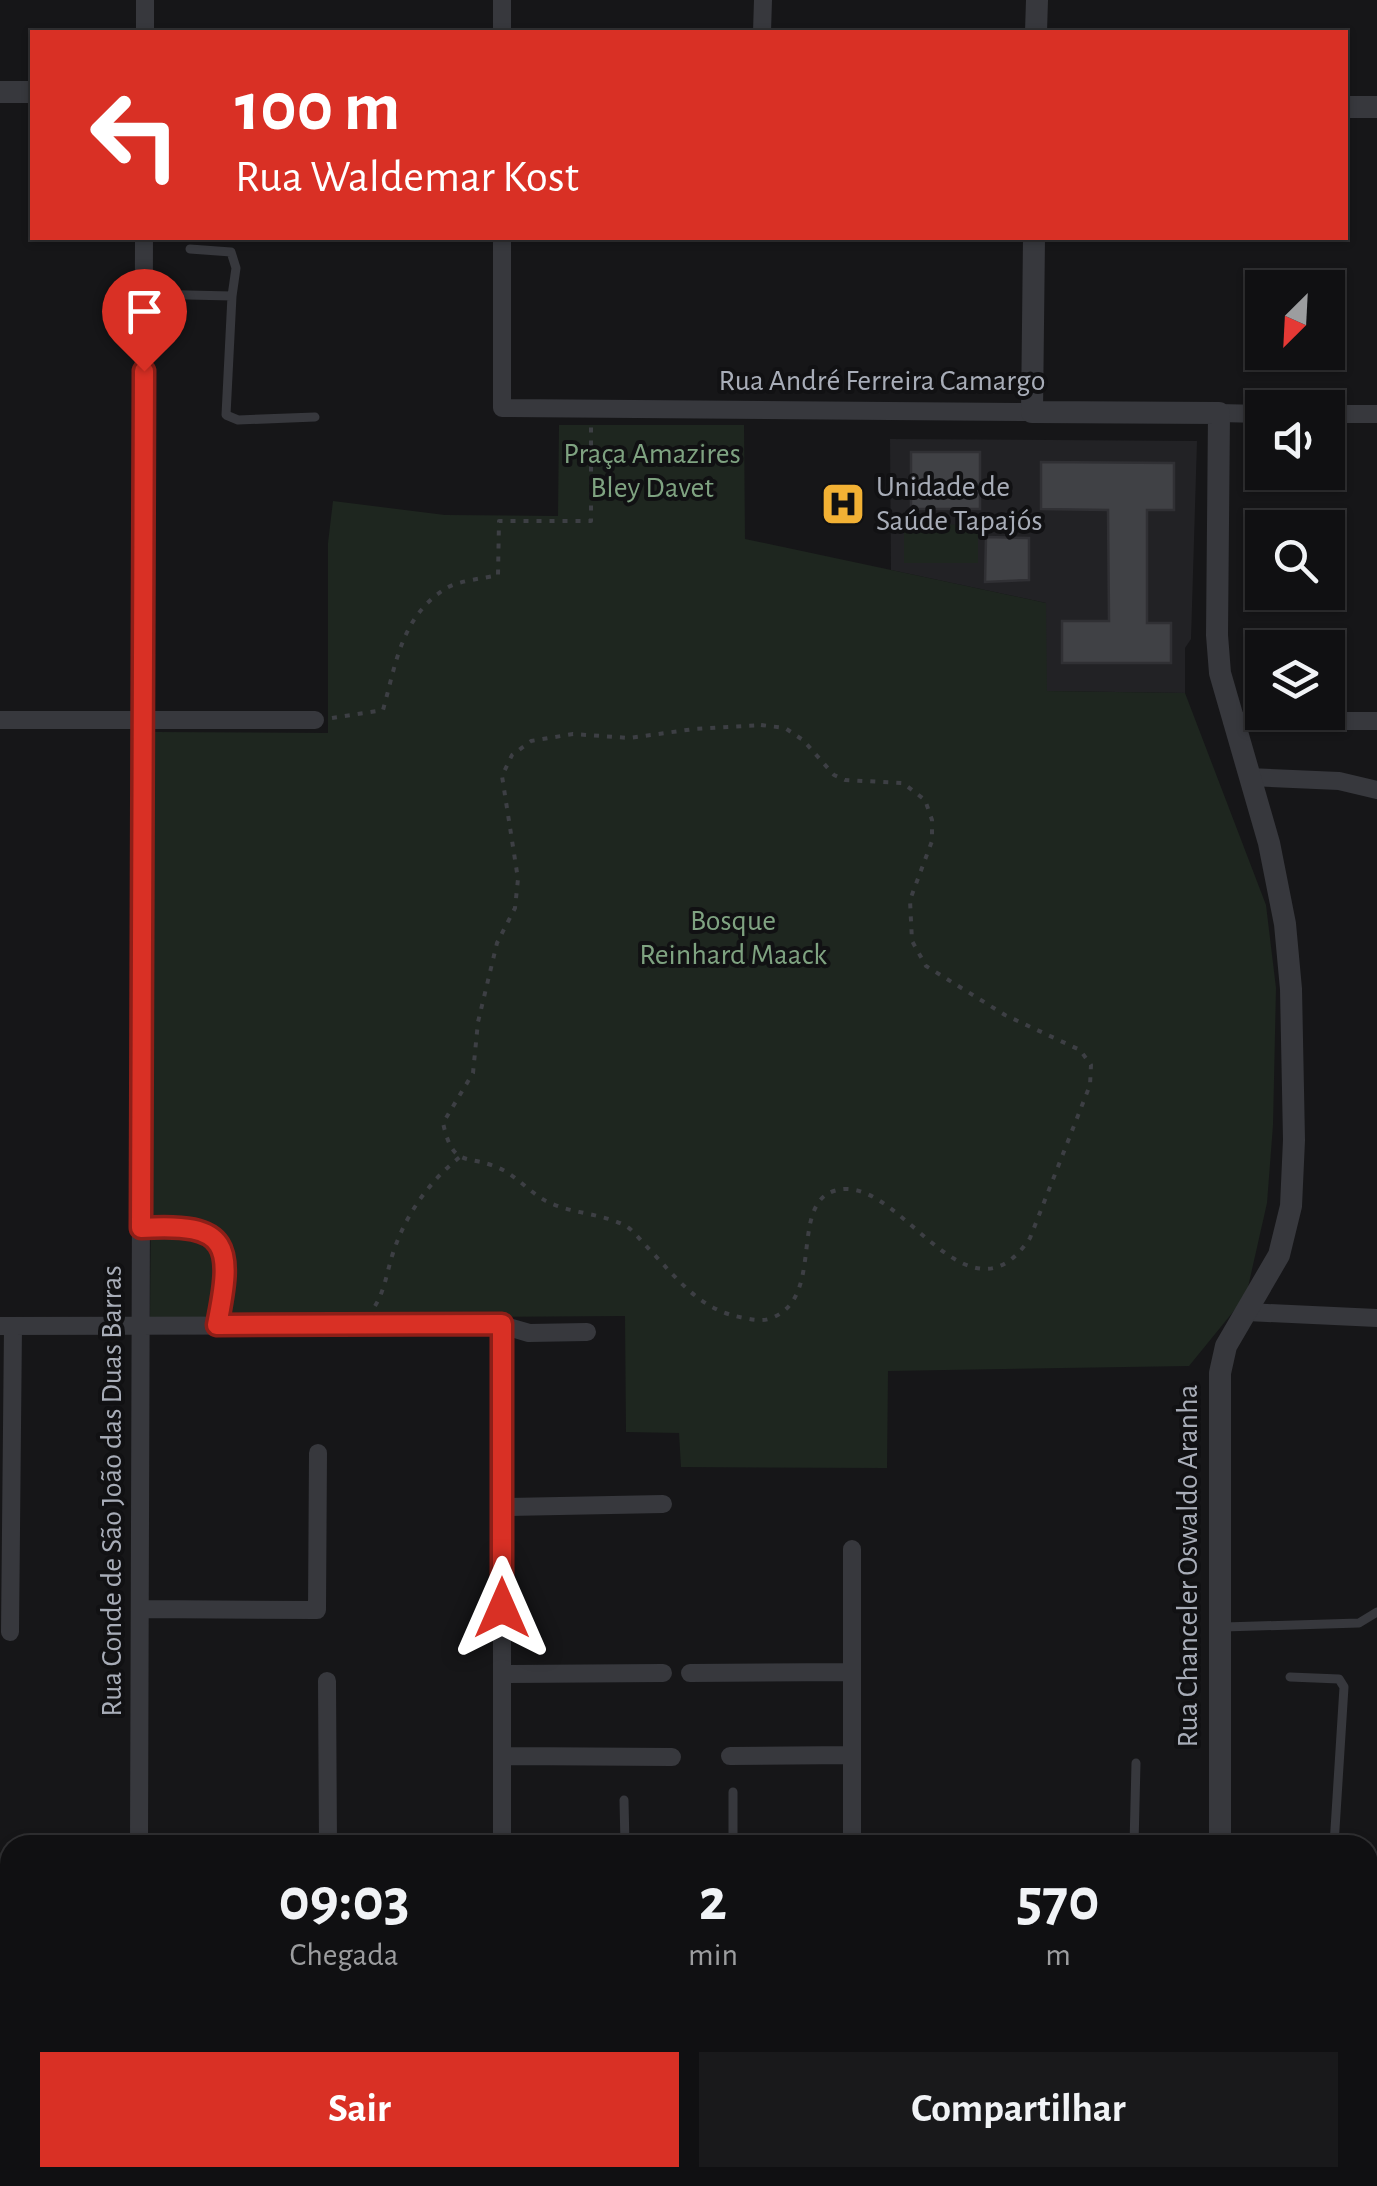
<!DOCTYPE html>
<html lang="pt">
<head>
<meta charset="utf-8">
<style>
  body { margin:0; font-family:"Alegreya Sans",sans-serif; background:#19191b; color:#f1f3f6; height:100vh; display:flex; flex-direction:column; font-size:38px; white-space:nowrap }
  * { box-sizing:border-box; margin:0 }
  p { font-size:32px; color:#9c9d9f }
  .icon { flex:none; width:55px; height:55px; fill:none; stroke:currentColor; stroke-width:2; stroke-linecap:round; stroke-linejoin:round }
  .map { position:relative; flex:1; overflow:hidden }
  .drawer { position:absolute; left:0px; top:1835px; width:1378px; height:352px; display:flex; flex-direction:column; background:#101012; border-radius:30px 30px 0 0; box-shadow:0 2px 8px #0004,0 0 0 2px #303032 }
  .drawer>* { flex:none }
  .top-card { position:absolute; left:30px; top:30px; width:1318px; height:210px; border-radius:0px; box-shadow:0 2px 8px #0004,0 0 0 2px #303032; background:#d93025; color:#fff; overflow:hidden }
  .needle { width:65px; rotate:204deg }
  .controls { position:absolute; left:1245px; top:270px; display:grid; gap:20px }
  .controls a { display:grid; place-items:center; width:100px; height:100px; border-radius:0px; background:#101012; box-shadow:0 2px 8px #0004,0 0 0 2px #303032; font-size:50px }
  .pin { position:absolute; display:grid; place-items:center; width:85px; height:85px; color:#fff; margin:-102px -42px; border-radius:50% 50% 50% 0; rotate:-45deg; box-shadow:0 0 10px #0007 }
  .pin .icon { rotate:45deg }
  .me { position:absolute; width:110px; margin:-55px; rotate:0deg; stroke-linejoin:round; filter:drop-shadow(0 0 8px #0008) }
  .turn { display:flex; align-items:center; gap:35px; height:210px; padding:0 40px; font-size:45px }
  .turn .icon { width:130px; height:130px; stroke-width:2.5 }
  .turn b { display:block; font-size:70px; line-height:85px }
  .eta { display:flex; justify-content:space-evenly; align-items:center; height:170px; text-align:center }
  .eta b { font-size:60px; font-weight:700; line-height:70px }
  .primary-button { display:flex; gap:20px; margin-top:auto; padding:20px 40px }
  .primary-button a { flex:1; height:115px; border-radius:0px; background:#d93025; color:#fff; font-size:40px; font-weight:700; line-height:115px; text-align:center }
  .primary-button a+a { background:#19191b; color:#f1f3f6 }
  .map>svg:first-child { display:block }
</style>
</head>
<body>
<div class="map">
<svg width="1377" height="2186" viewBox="0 0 1377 2186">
  <rect width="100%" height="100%" fill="#161618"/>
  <path fill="#222225" d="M890,439L1197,441L1191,639L1185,648V693L1046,691V603L891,570Z"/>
  <path fill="#1e261f" d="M559,425H744L745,539L1046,603L1047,691L1185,693L1266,905L1276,988L1273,1125L1267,1203L1246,1296L1189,1366L888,1371L887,1468L681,1467L679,1433L626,1432L625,1316L150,1319L155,732L328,733V543L333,501L445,515L558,516Z
    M904,524L978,525V563H904Z"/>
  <path fill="#404145" stroke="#303034" stroke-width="2.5" d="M911,452H980V509H911Z
    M1041,462L1174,463V510H1147V623H1171V663H1062V621H1109L1108,510L1041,509Z
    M986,537L1029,538V580L985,582Z"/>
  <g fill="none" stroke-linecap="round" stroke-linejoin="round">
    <path stroke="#3d3f44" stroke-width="4" stroke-dasharray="5 8" stroke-linecap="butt" d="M332,718L383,710C396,664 401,617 445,589C459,580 482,579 498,575L499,521H591V424
      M761,725L785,728L803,740L834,775L845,780L903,783L925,800L932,820V841L910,900L912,941L926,966L1005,1015L1080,1050L1091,1065L1090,1085L1030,1238C969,1330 906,1187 845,1189C784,1192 828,1293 774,1317C764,1322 754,1320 744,1318C699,1310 678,1279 648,1248C641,1241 634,1231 626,1226C602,1213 571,1214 546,1201C531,1193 518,1178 503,1170C468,1152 454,1172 443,1123L473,1073L478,1022L497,943L515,908L518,879L502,776L512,755L531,741L573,734L629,738L694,729Z
      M375,1306C385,1290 387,1271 393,1253C405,1216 429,1181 460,1157"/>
    <path stroke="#37383d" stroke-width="9" d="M190,249L231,252L236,268L232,296
      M144,294L232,296L226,415L238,420L315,417
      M141,1227C231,1222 233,1246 217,1325
      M1224,1627L1359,1623L1377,1612
      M1290,1677L1339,1679L1344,1687L1334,1845
      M733,1792V1845
      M624,1800L625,1845
      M1134,1845L1136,1763
      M1085,2186L1086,2178
      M1112,2186L1113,2178"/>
    <path stroke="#37383d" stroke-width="18" d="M145,32V0
      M502,32V0
      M762,32L763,0
      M502,238V408L1032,412
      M1219,413L1262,414
      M1328,414H1377
      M0,720H315
      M1232,721H1377
      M1249,777L1339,781L1377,790
      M1247,1312L1377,1318
      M0,1326L502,1325L529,1333L587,1332
      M503,1507L663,1504
      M140,1609L317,1610L318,1453
      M10,1632L13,1326
      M690,1673L852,1672
      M502,1674L663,1673
      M327,1681L328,1845
      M502,1756L672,1757
      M730,1756L852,1755
      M139,1845L144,238
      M502,1845V1325
      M852,1845V1549
      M861,2178V2186
      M138,2186V2178
      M502,2186V2178"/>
    <path stroke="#37383d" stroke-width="22" d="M1036,32L1037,0
      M0,92H32
      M1345,107H1377
      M1034,238L1032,412L1219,413L1217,635L1220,673L1269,843L1285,924L1291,989L1294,1140L1291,1206L1279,1255L1226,1346L1220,1373V1845"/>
    <path stroke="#45474d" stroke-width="25" d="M1368,1931H1377
      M0,1936H10
      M1217,2186V2178"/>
  </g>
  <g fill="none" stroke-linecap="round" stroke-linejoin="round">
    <defs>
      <path id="route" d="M144,371L141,1228C231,1222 233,1246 217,1325L502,1324V1608"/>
    </defs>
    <use href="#route" stroke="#8d1f18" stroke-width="25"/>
    <use href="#route" stroke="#d93025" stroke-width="18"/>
  </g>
  <defs>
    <symbol id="hospital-square" viewBox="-11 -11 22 22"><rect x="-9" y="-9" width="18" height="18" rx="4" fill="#f2b134" stroke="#111113"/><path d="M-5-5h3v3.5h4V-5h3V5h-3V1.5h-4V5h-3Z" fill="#111"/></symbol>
  </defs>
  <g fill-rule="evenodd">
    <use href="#hospital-square" x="818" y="479" width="50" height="50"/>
  </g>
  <g text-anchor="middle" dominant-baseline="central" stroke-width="8" stroke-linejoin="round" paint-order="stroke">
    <g font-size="30" fill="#a8adb8" stroke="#111113">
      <text x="882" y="381">Rua André Ferreira Camargo</text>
      <text transform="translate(112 1491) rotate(-90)">Rua Conde de São João das Duas Barras</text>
      <text transform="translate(1188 1566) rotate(-90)">Rua Chanceler Oswaldo Aranha</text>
    </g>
    <g font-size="30" fill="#7fa381" stroke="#111113">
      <text x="652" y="454">Praça Amazires<tspan x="652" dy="34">Bley Davet</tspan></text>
      <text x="733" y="921">Bosque<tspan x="733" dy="34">Reinhard Maack</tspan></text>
    </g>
    <g font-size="30" fill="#a8adb8" stroke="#111113" text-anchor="start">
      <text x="876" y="487">Unidade de<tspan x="876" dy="34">Saúde Tapajós</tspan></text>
    </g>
  </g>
</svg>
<div class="controls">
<a><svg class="needle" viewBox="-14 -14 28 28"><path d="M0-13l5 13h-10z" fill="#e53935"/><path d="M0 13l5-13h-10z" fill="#9c9d9f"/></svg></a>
<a><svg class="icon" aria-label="sound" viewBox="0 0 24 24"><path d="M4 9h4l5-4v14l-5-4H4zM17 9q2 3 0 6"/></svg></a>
<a><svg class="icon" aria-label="search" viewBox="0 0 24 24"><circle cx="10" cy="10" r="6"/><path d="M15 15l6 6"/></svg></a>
<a><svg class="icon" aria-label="layers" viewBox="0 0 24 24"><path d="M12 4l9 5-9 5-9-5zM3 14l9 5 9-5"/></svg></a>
</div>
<div class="pin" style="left:144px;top:371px;background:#d93025"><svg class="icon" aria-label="arrive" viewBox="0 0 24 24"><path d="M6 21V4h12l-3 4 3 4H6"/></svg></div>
<svg class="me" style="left:502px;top:1608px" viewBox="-20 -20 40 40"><path d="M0-17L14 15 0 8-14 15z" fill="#d93025" stroke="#fff" stroke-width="4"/></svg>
<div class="top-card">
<div class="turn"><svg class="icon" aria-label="left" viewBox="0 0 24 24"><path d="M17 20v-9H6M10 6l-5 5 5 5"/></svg><div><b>100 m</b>Rua Waldemar Kost</div></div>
</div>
<section class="drawer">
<div class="eta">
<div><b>09:03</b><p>Chegada</p></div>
<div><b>2</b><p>min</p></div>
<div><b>570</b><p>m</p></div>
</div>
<div class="primary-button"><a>Sair</a><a>Compartilhar</a></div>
</section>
</div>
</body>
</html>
